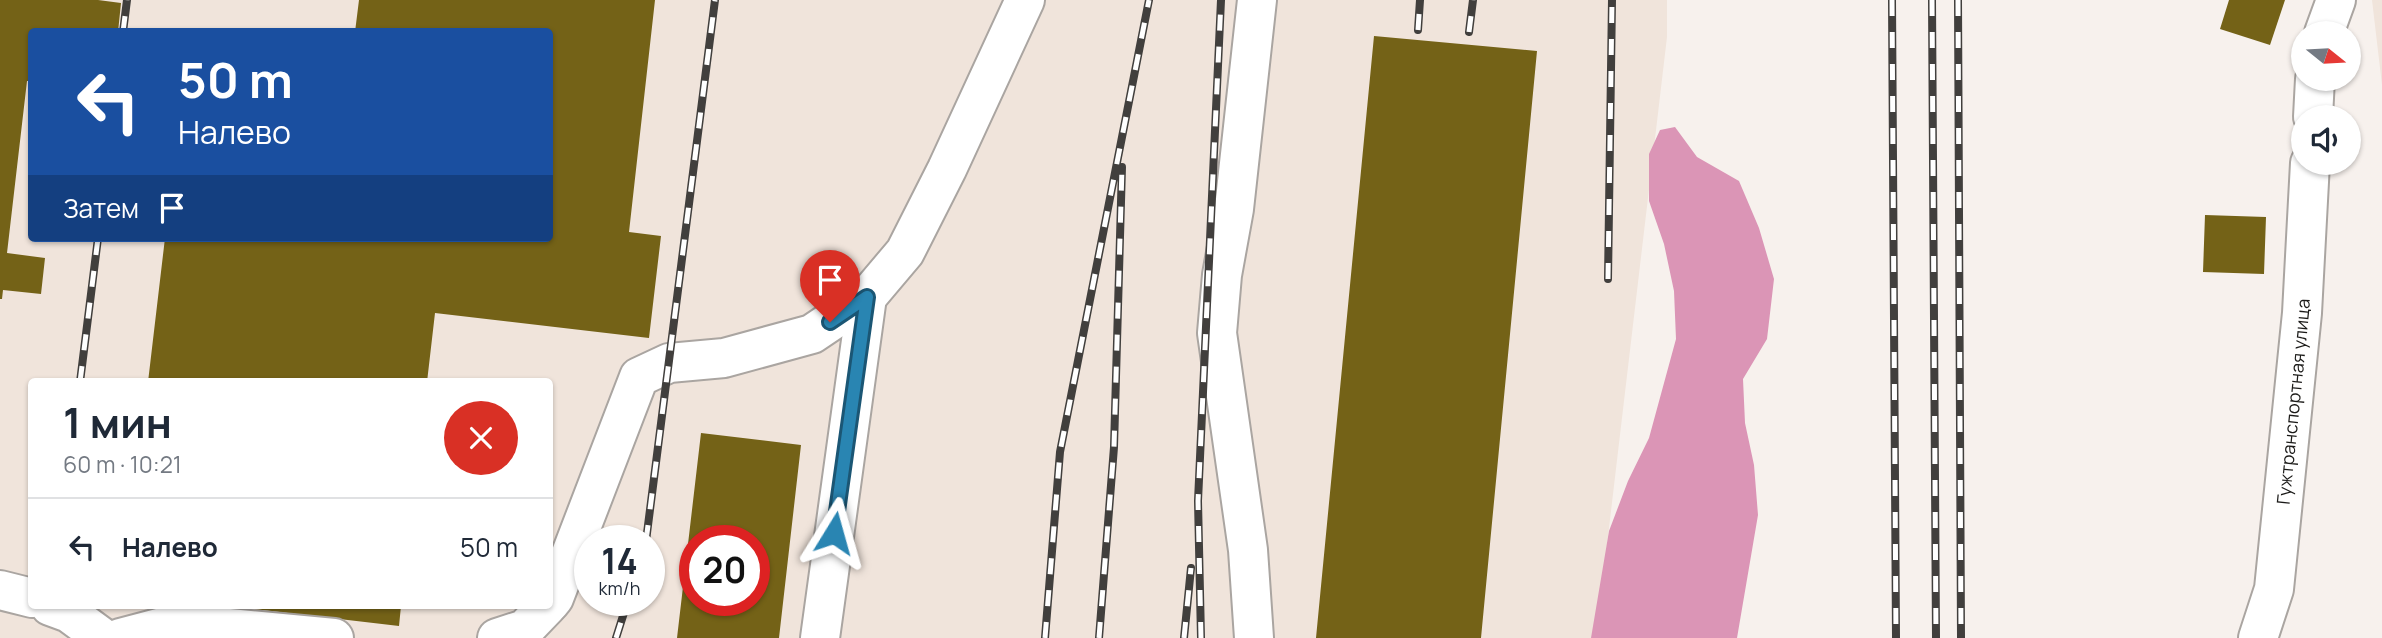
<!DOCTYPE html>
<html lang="ru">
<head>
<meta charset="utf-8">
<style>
  body { margin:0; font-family:Manrope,sans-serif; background:#f6f6f7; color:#1f2937; height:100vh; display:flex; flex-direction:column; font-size:26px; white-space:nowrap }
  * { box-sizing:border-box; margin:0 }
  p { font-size:23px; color:#747a83 }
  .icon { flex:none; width:38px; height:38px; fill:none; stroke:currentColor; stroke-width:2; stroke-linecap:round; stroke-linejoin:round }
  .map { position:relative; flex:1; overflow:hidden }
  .sheet { position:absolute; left:28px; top:378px; width:525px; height:231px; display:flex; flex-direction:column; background:#fff; border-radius:7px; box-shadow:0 2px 5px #0004 }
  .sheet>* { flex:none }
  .top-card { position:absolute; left:28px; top:28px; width:525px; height:214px; border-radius:7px; box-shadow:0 2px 5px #0004; background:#1a4fa0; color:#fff; overflow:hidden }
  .needle { width:46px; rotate:108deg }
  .fabs { position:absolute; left:2291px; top:21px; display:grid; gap:14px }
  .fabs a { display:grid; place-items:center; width:70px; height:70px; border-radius:50%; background:#fff; box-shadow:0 2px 5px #0004; font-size:35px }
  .speed { position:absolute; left:574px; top:525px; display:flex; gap:14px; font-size:35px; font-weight:700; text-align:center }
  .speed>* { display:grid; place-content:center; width:91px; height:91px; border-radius:50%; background:#fff; box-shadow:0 2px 5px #0004; line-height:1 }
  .speed small { font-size:18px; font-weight:400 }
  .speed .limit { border:10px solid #d22; background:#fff; color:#111 }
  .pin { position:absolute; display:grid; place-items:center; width:60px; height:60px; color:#fff; margin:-72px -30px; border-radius:50% 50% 50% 0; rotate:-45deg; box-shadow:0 0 7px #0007 }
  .pin .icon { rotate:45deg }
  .me { position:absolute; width:77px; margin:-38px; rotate:8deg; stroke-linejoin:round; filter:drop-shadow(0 0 5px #0008) }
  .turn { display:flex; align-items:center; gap:24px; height:147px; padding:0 35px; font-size:32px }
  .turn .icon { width:91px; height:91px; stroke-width:2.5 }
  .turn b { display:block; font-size:49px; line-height:60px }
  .then { display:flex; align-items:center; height:66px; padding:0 35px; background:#0003; gap:14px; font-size:26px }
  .round { display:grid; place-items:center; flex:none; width:74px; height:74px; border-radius:37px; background:#f6f6f7 }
  .overview { display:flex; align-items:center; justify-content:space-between; height:119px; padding:0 35px }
  h1 { font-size:42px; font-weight:700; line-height:52px }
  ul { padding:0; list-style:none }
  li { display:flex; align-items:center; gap:21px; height:98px; padding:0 35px; border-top:2px solid #e0e1e3 }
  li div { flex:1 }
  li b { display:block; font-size:26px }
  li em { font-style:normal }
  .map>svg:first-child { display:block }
</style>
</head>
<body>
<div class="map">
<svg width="2382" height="638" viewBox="0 0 2382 638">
  <rect width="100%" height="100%" fill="#f7f1ed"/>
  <path fill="#f0e4db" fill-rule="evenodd" d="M0,0H1667V37L1596,638H0ZM32,32H550V238H32ZM32,382H550V606H32ZM590,541H649V600H590ZM695,541H754V600H695Z
    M2372,0H2382V85Z"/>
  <path fill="#db95b6" d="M1675,127L1697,157L1739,181L1759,228L1774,279L1767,339L1743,379L1745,423L1754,465L1758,515L1737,638H1591L1609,531L1628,481L1649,438L1676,339L1674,291L1664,244L1649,201V154L1660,130Z"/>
  <path fill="#746217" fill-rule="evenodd" d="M0,0H98L121,3L118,32H32V81H27L7,253L45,258L41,294L3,290L2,299H0Z
    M359,0H655L629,232L661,236L649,338L435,313L427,382H148L165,238H550V32H355Z
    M2229,0H2285L2270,45L2220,29Z
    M1374,36L1537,51L1481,638H1316Z
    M2205,215L2266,217L2264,274L2203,272Z
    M701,433L801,445L779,638H677ZM695,541H754V600H695Z
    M237,606H401L399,626L237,607Z"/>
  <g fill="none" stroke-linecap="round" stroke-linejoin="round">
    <defs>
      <g id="minor">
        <path d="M2324,33L2336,0"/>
        <path d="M2313,117L2315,79"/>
        <path d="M0,590L32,598"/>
        <path d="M550,603L554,598L639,377L669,363L724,358L812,334L867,297L905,252L947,169L1025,0"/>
        <path d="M50,606L69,613L103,638"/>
        <path d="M120,638L177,623L334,638"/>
        <path d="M497,638L525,629L547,606"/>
        <path d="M820,638L867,297"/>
        <path d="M1254,638L1248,550L1217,333L1222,275L1234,209L1257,0"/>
        <path id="s1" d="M2258,638L2274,589L2302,313L2310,163"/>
      </g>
    </defs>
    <use href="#minor" stroke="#aaa5a1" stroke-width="42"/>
    <use href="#minor" stroke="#fff" stroke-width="38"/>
    <defs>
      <path id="rail" d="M1892,0L1896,638
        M1932,0L1936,638
        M1958,0L1961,638
        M1418,30L1420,0
        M123,32L127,0
        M1469,32L1473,0
        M1608,279L1612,0
        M80,382L98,238
        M646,541L715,0
        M616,638L628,600
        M1045,638L1060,452L1149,0
        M1099,638L1114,447L1122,167
        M1184,638L1191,568
        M1201,638L1198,501L1221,0"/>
    </defs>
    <use href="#rail" stroke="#413f3d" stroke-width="8"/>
    <use href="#rail" stroke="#fff" stroke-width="5" stroke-dasharray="16" stroke-linecap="butt"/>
  </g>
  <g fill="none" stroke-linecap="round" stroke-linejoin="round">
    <defs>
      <path id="route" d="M830,322L867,297L834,533"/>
    </defs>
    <use href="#route" stroke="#1b5674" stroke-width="18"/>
    <use href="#route" stroke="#2985b2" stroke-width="12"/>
  </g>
  <g text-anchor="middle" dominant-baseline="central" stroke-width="7" stroke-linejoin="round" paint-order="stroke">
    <g font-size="18" fill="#1b1a18" stroke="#fff">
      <text stroke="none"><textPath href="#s1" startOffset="240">Гужтранспортная улица</textPath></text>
    </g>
  </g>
</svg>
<div class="fabs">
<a><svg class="needle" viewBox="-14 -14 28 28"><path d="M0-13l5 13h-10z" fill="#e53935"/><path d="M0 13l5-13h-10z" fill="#747a83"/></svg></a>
<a><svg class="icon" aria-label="sound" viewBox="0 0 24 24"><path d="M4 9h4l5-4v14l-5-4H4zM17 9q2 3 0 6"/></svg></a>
</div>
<div class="speed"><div>14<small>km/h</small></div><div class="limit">20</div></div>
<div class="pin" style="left:830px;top:322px;background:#d93025"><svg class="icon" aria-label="arrive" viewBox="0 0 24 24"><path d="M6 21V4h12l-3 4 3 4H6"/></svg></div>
<svg class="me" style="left:834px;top:533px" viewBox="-20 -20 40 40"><path d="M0-17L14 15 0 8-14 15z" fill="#2985b2" stroke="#fff" stroke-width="4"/></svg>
<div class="top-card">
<div class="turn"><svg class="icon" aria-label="left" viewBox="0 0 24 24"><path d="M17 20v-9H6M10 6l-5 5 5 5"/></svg><div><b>50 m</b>Налево</div></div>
<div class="then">Затем<svg class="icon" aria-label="arrive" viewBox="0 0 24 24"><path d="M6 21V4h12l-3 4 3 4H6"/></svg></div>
</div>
<section class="sheet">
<div class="overview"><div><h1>1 мин</h1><p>60 m · 10:21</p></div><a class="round" style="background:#d93025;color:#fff"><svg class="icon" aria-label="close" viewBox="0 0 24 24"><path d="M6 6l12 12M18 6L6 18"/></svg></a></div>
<ul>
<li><svg class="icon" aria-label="left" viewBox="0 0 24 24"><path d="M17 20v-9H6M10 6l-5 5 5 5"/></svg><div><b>Налево</b></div><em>50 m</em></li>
</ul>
</section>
</div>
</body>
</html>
